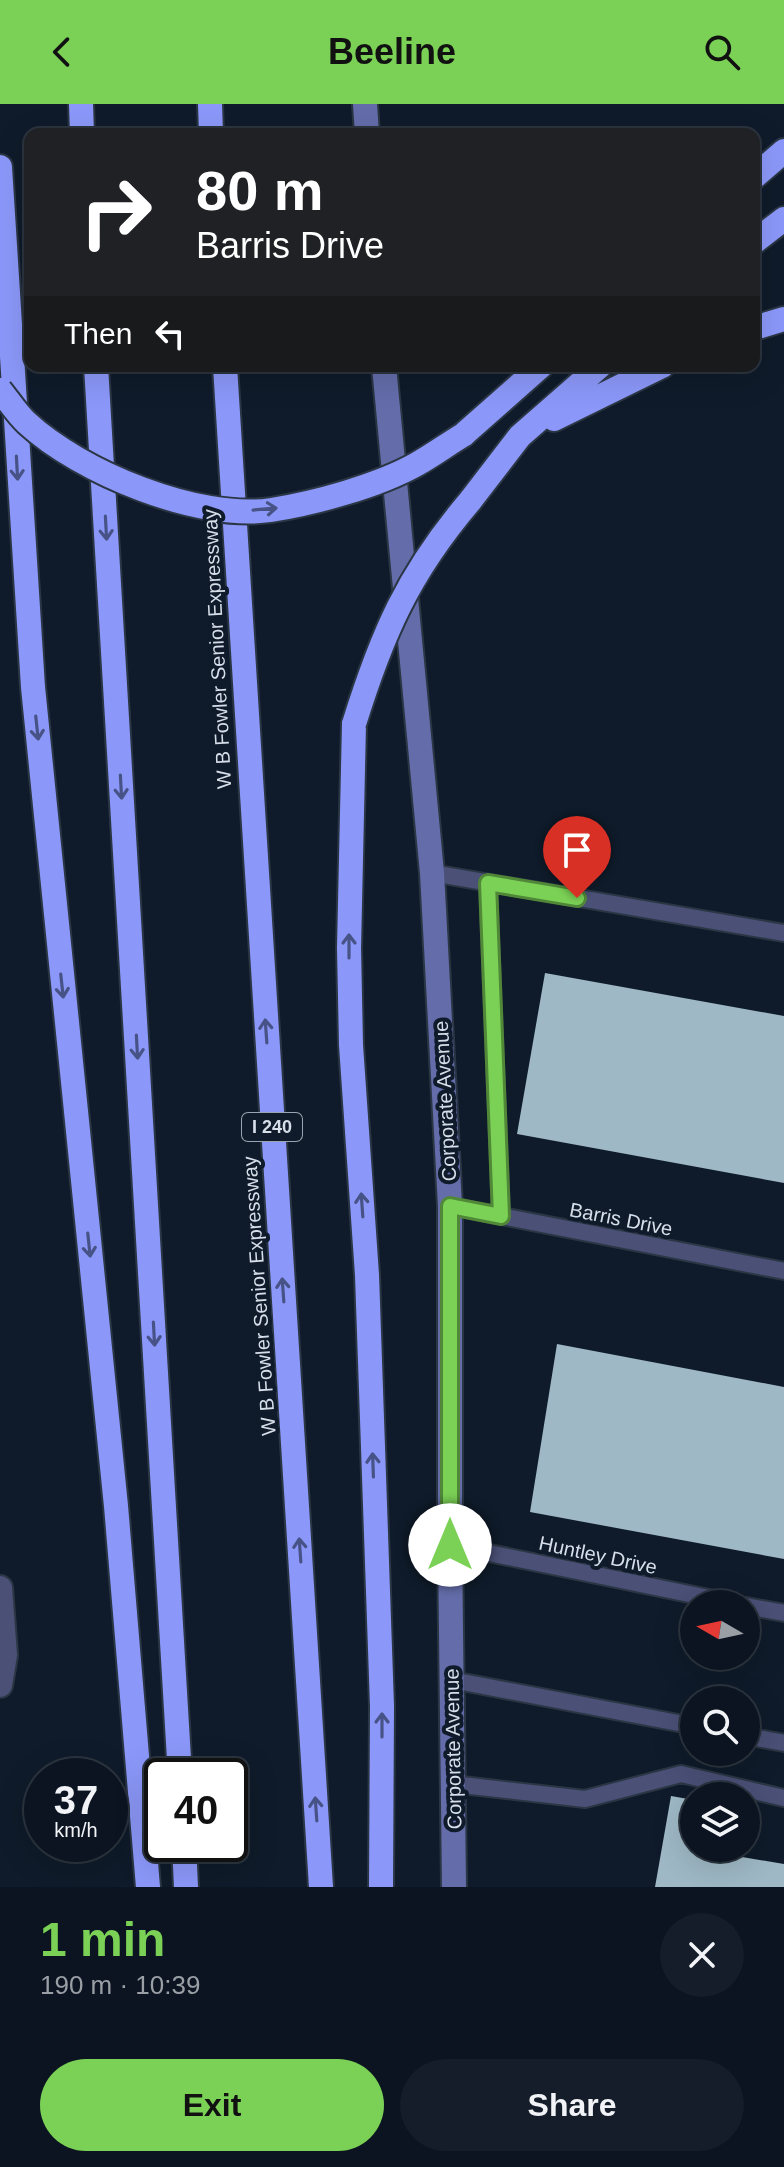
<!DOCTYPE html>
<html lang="en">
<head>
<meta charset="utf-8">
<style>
  body { margin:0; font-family:Arial,sans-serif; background:#141d29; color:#f1f3f6; height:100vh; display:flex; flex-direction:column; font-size:30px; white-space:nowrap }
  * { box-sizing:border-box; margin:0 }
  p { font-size:26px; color:#9a9ea5 }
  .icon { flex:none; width:44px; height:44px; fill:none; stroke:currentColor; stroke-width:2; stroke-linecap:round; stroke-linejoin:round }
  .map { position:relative; height:1783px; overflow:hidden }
  .panel { display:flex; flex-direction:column; background:#0b1420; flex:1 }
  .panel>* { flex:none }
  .top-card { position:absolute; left:24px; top:24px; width:736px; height:244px; border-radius:16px; box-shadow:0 8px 32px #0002,0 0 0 2px #2b333e; background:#202124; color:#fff; overflow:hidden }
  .needle { width:52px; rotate:279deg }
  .buttons { position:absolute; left:680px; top:1486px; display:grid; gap:16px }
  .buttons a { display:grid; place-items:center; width:80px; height:80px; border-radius:50%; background:#0b1420; box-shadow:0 8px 32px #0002,0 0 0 2px #2b333e; font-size:40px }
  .speed { position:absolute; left:24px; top:1654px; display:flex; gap:16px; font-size:40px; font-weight:700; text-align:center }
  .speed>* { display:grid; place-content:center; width:104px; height:104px; border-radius:50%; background:#0b1420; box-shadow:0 8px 32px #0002,0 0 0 2px #2b333e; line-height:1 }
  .speed small { font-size:20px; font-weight:400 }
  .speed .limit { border:4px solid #111; border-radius:12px; background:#fff; color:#111 }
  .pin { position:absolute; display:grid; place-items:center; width:68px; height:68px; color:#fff; margin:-82px -34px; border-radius:50% 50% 50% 0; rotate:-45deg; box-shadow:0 0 8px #0007 }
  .pin .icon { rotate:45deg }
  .me { position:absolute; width:88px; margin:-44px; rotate:0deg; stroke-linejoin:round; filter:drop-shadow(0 0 6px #0008) }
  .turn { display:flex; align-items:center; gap:28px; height:168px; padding:0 40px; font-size:36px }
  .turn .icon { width:104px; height:104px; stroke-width:2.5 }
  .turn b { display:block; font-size:56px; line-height:68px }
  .then { display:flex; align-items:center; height:76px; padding:0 40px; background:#0003; gap:16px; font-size:30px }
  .round { display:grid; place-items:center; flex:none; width:84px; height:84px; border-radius:42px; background:#141d29 }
  .head { display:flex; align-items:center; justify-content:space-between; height:136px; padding:0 40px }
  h1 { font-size:48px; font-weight:700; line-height:60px; color:#7bd156 }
  .button { display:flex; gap:16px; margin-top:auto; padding:16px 40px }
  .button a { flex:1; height:92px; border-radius:48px; background:#7bd156; color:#111; font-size:32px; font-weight:700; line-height:92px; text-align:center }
  .button a+a { background:#141d29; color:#f1f3f6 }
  header { display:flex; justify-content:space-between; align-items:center; height:104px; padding:0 40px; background:#7bd156; color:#111; font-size:36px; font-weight:700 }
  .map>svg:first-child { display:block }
</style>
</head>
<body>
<header><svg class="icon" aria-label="back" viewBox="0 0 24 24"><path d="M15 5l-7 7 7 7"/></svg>Beeline<svg class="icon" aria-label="search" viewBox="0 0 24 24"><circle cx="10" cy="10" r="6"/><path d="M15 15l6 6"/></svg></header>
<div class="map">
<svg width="784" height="1783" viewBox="0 0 784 1783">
  <rect width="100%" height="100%" fill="#0f1b2a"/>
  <path fill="#9eb8c5" d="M545,869L784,912V1079L517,1030Z
    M557,1240L784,1283V1455L530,1408Z
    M671,1692L694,1696V1744H744L742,1753L784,1760V1783H655Z"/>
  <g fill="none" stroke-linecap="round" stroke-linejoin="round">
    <defs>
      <path id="lane" d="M432,769L784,829
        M488,779L501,1112
        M450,1102L784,1167
        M450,1441L738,1500
        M746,1502L784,1509
        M452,1576L694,1622
        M746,1632L784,1639
        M453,1680L585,1695L681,1670L784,1694"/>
      <path id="street" d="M0,1484L5,1551L0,1581"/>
      <path id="secondary" d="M365,0L367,30
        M384,262L432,769L450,1102V1441L454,1783"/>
      <path id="highway" d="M81,0L82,30
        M210,0L211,30
        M0,63L33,583L116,1402L148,1783
        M754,73L784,47
        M754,138L784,115
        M754,224L784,215
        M96,262L180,1672
        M225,262L321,1783
        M554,315L662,262
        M463,331L541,262
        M470,397L520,332L600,262
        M354,620L349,844L351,941L367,1171L382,1602L381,1783
        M184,1740L186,1783"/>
    </defs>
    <use href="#lane" stroke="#2b3645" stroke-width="20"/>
    <use href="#street" stroke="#2b3645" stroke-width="28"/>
    <use href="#secondary" stroke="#2b3645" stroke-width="28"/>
    <use href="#highway" stroke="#2b3645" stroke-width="28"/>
    <use href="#lane" stroke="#4a5076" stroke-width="16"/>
    <use href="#street" stroke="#4a5076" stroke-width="24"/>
    <use href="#secondary" stroke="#646daa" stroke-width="24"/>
    <use href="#highway" stroke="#8c98f9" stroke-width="24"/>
    <defs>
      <path id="highway-bridge" d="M0,286C9,297 17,310 27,319C80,368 198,417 271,406C315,399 378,382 417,360C433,351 448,340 463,331
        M354,620C382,530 408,470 470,397"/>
    </defs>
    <use href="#highway-bridge" stroke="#2b3645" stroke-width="28" stroke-linecap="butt"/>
    <use href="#highway-bridge" stroke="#8c98f9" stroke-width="24"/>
  </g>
  <defs><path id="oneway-shaft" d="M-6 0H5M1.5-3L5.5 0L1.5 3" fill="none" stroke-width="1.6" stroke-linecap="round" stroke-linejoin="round" transform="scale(2)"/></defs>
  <g stroke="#475387">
    <use href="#oneway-shaft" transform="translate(17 364) rotate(87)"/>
    <use href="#oneway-shaft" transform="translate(265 405) rotate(-5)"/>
    <use href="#oneway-shaft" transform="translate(106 424) rotate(87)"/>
    <use href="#oneway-shaft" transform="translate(37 624) rotate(84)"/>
    <use href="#oneway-shaft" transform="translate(121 683) rotate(87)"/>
    <use href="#oneway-shaft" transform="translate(349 842) rotate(-90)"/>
    <use href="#oneway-shaft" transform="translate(62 882) rotate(84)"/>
    <use href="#oneway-shaft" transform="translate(266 927) rotate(-94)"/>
    <use href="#oneway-shaft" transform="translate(137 943) rotate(87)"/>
    <use href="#oneway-shaft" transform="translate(362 1101) rotate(-94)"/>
    <use href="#oneway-shaft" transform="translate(89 1141) rotate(84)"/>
    <use href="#oneway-shaft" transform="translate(283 1186) rotate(-94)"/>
    <use href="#oneway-shaft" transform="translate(154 1230) rotate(87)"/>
    <use href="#oneway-shaft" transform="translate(373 1361) rotate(-92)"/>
    <use href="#oneway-shaft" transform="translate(300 1446) rotate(-94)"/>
    <use href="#oneway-shaft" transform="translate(382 1621) rotate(-90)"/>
    <use href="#oneway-shaft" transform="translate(316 1705) rotate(-94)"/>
  </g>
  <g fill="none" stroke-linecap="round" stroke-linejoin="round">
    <defs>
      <path id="route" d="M450,1441V1102L501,1112L488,779L577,794"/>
    </defs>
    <use href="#route" stroke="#508838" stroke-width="20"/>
    <use href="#route" stroke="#7bd156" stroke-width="14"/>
  </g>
  <g text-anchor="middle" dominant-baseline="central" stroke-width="8" stroke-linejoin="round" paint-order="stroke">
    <rect fill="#0f1b2a" stroke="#9aa4b0" stroke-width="2" x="242" y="1009" width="60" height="28" rx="6"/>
    <g font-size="18" font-weight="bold" fill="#d6dee9">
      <text x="272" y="1023">I 240</text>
    </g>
    <g font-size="20" fill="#d6dee9" stroke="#0f1b2a">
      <text transform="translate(217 545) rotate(-93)">W B Fowler Senior Expressway</text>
      <text transform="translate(445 997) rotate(-93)">Corporate Avenue</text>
      <text transform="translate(621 1115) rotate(11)">Barris Drive</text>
      <text transform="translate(259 1192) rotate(-94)">W B Fowler Senior Expressway</text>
      <text transform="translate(598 1451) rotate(12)">Huntley Drive</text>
      <text transform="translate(453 1645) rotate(-91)">Corporate Avenue</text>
    </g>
  </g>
</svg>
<div class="buttons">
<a><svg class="needle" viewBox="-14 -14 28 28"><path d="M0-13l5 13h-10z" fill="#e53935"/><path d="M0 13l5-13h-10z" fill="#9a9ea5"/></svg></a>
<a><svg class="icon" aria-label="search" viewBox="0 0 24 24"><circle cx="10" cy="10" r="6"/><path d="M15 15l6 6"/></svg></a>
<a><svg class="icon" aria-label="layers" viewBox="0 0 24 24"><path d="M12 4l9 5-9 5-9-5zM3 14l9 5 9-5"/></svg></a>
</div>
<div class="speed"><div>37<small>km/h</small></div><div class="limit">40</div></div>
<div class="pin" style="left:577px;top:794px;background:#d93025"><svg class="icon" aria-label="arrive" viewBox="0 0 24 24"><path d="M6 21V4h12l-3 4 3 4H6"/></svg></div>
<svg class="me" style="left:450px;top:1441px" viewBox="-20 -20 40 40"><circle r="19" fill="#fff"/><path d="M0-13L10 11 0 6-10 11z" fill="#7bd156"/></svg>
<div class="top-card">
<div class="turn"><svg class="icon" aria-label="right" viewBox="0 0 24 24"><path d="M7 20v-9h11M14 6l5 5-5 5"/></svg><div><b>80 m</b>Barris Drive</div></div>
<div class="then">Then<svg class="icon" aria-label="left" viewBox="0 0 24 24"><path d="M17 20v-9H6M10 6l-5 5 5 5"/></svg></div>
</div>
</div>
<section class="panel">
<div class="head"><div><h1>1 min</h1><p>190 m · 10:39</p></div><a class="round"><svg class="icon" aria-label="close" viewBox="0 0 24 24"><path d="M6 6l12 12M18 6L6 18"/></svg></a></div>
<div class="button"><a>Exit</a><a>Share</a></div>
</section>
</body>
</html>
